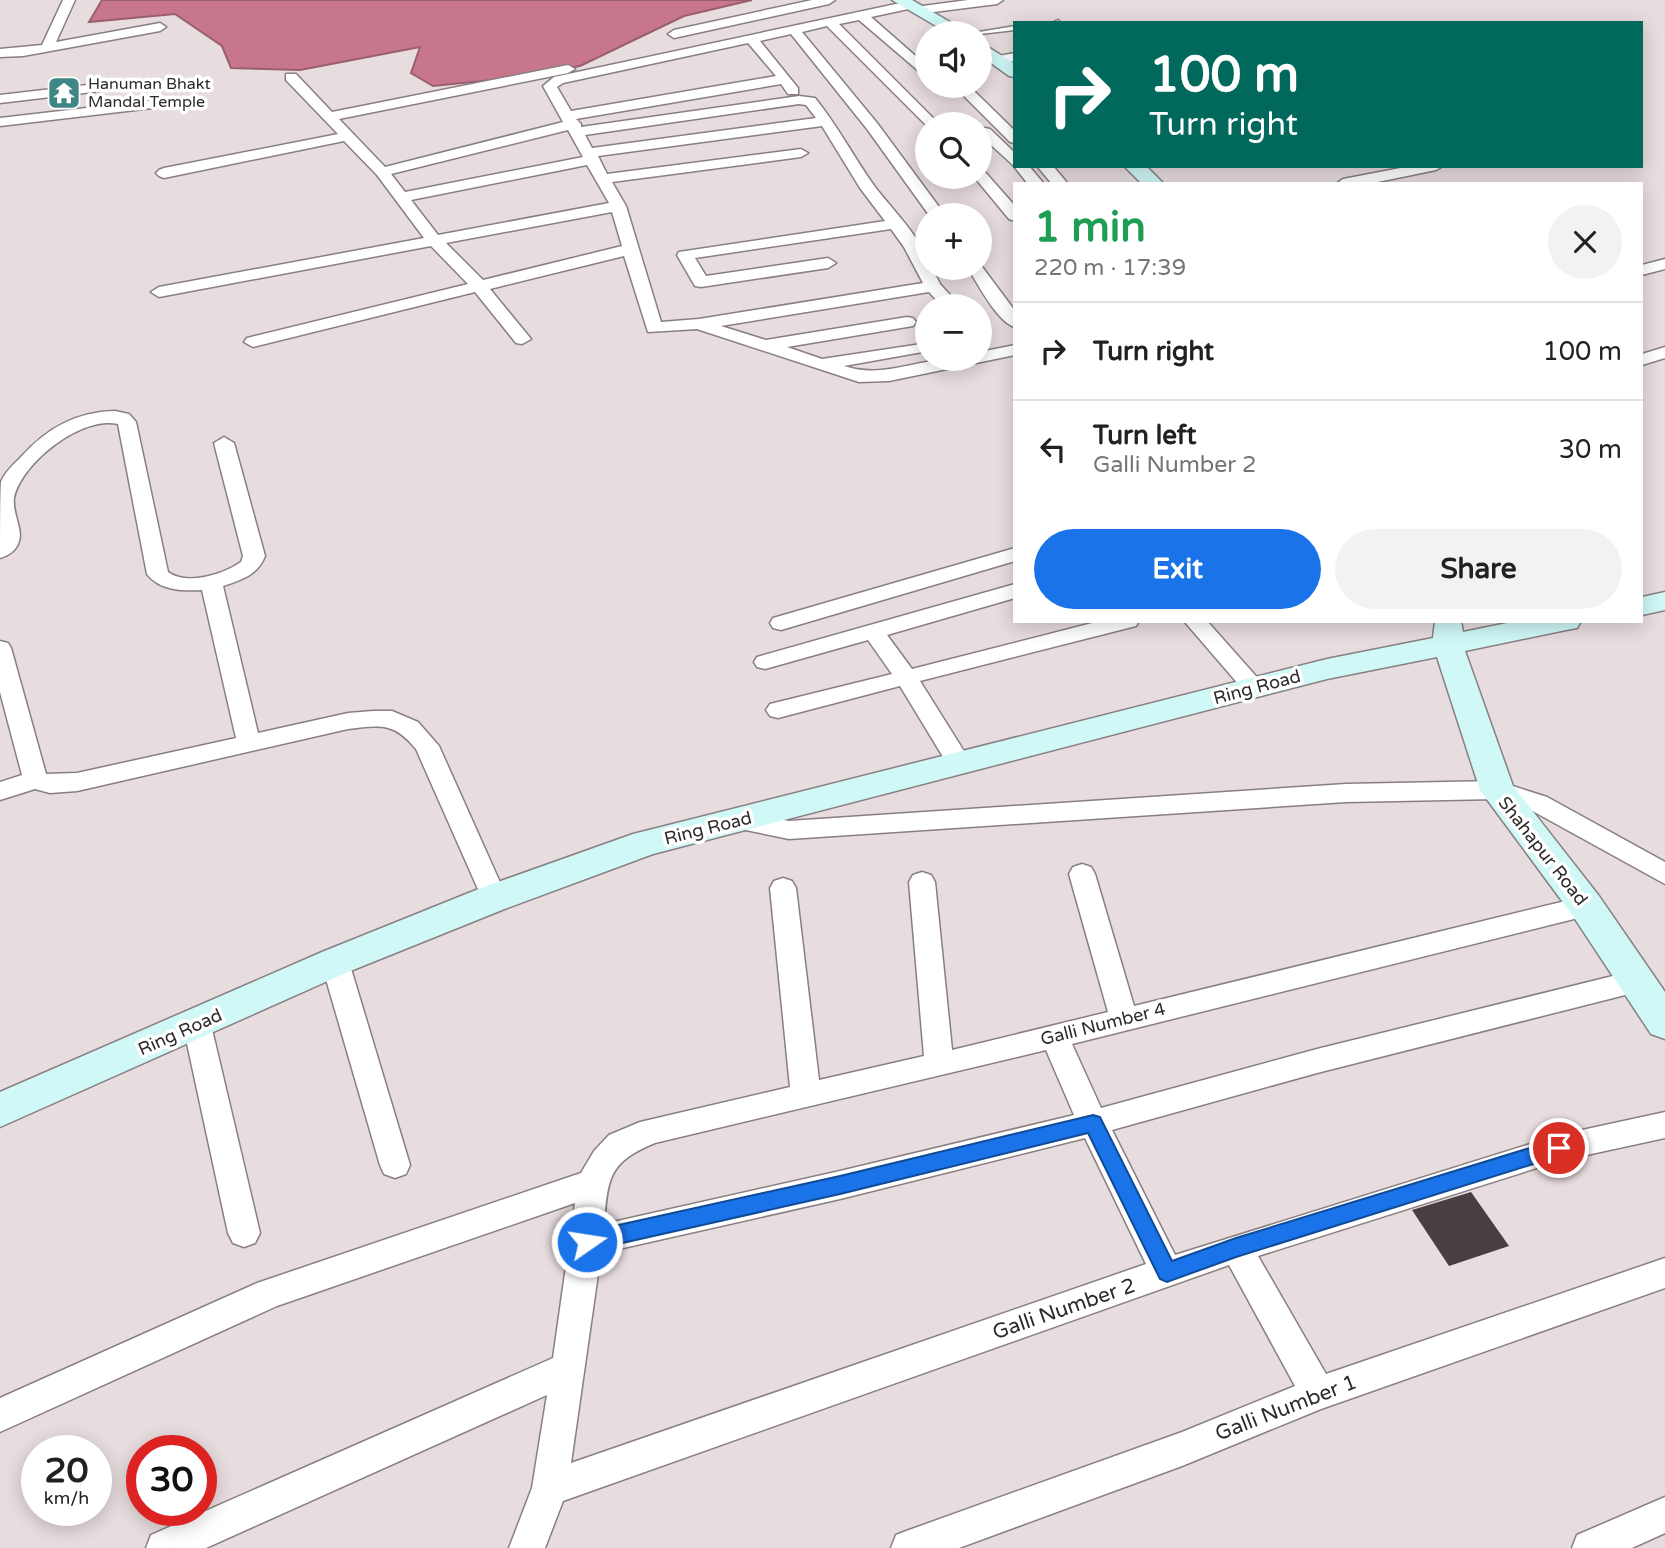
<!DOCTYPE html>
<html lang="en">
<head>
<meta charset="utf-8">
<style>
  body { margin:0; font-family:"Varela Round",sans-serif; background:#f2f2f2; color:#202124; height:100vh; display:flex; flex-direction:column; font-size:26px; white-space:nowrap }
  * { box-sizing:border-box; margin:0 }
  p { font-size:23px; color:#757577 }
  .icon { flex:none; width:38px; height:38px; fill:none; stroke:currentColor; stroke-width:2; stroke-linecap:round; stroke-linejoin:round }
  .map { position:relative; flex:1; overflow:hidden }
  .drawer { position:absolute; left:1013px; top:182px; width:630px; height:441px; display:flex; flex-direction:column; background:#fff; border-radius:0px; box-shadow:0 4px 18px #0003 }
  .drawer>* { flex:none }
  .top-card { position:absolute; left:1013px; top:21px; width:630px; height:147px; border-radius:0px; box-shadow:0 4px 18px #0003; background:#00695c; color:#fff; overflow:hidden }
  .fabs { position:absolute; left:915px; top:21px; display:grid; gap:14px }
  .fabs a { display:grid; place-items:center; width:77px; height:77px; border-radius:50%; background:#fff; box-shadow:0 4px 18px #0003; font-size:35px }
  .speed { position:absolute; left:21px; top:1435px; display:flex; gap:14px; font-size:35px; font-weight:700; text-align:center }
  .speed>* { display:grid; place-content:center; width:91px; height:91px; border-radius:50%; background:#fff; box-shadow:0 4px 18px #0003; line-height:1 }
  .speed small { font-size:18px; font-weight:400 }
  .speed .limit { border:10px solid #d22; background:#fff; color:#111 }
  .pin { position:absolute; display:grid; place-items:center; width:60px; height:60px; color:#fff; margin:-30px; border:4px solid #fff; border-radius:50%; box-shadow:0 2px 7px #0007 }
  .me { position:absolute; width:77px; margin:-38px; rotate:77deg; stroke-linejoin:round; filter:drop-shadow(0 0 5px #0008) }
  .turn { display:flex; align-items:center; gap:24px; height:147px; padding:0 21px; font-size:32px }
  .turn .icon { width:91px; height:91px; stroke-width:2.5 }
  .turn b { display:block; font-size:49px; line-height:60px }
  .round { display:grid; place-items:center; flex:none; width:74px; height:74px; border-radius:37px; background:#f2f2f2 }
  .overview { display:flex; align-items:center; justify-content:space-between; height:119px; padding:0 21px }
  h1 { font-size:42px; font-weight:700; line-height:52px; color:#1e9e55 }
  .primary-button { display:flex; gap:14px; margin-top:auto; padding:14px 21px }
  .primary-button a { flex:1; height:80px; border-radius:42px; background:#1a73e8; color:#fff; font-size:28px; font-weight:700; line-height:80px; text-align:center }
  .primary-button a+a { background:#f2f2f2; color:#202124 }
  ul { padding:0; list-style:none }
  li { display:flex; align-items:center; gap:21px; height:98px; padding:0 21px; border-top:2px solid #e0e0e0 }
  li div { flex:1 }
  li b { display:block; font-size:26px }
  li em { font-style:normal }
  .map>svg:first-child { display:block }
</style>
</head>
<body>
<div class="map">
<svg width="1665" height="1548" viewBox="0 0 1665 1548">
  <rect width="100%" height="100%" fill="#e7dcde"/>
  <path fill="#c7768b" stroke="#995f6e" stroke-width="2" d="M102,0H752L684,16L580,66L513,78L433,86L411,73L420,47L300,70L231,68L222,46L175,14L89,22Z"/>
  <path fill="#483f41" d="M1471,1192L1509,1246L1449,1266L1412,1210Z"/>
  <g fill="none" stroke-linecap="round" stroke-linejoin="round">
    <defs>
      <path id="lane" d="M1058,20L1061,23H1052Z
        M1015,26V30L980,34L973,33Z"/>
      <path id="street" d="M63,0H75L56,42L160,23L166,27L160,31L23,56L0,57V49L42,45Z
        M812,0H835L829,4L674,38L668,34L674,30Z
        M968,0H1003L997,4L918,14L914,13L913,8L871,17L928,67V79L859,20L839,24L939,124H928V127L827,26L802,32L877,123L945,215H929L867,129L791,34L760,41L798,88V94H788L781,84L576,119L581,124V127L799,96L815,98C838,126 854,158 875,187C890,207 928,244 928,268H932L940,284L960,306H942L929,292L721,326L766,340L907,317L913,318L916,322L913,326L787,347L822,359L928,343V351L844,366C880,378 911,362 947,359C958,358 969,359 980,359V352L1015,345V355L889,381L859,382L697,329L648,332L624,256L490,289L531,339L522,344L516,343L475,292L253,347L244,342L247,338L468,284L431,246L159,297L151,292L159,287L424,238L377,175L344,141L164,178L159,176L156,173L159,170L164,168L338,134L286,80V74H296L332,112L568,65L575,69L568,73L339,119L385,167L563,122L543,86L554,77L910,1L914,2L915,7ZM748,43L776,76L571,111L557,87L563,83ZM799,104L806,105L816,118L592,148L585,135ZM822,126L860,188L885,221L679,252L677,255L695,286L701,287L828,268L836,263L828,258L706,276L695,258L891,229L904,247L923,283L699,319L661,322L626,206L612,182L801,157L808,153L801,149L607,174L598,156ZM568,130L583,157L405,192L391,174ZM587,165L609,203L438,235L411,200ZM612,212L622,246L483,280L446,243Z
        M1015,53V61L998,64L991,60L993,57Z
        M113,82L120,86L118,89L0,103V95Z
        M954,86H969L1015,131V143L1010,142Z
        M156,100L161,101V107L0,126V118Z
        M985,128L990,129L1015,153V166H1029L1044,184H1028L1013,165L980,135V129Z
        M1037,166H1053L1068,184H1052Z
        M1411,166H1443L1436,170L1368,184H1336L1343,179Z
        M980,170L985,172L1015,206V221L1009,219L975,178L980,177Z
        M1665,259V269L1642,275V265Z
        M980,264L1015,311V327C998,323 977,283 968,268H980Z
        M1665,347V358L1642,365V354Z
        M115,411L129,414L136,422L168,572C187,586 224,574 241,562L243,556L214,443L224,437L234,443L265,556C258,575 241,580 223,586L258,733L348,713L373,711H392L418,722L439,746L507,898L503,905L494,908L485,905L416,749C394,722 381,725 348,729L77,791L50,793L35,789L0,800V782L22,775L0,692V641L8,643L11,648L46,774L77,773L236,738L202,590C183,591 160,591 147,574L118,424C82,415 21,463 14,498C12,513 23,529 19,541C17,550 8,556 0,558C0,542 0,495 1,482C4,473 14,464 21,457C47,428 76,412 115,411Z
        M1015,548V561L781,630L773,628L770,623L773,618Z
        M1015,584V598L887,635L912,669L1100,621H1139L1136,626L920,681L972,764L969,770L960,772L951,770L900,686L778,718L770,716L766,710L770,704L892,674L868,640L765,669L757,667L754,662L757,657Z
        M1184,621H1207L1262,683L1266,688L1262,693L1254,696L1246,693Z
        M1497,781L1547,797L1665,862V884L1529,809L1496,799L1346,802L789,839L731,827L727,821L731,815L740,812L789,821L1346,784Z
        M1082,864L1091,867L1095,874L1134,1006L1586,896L1595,899L1599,906L1595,913L1586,916L1072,1044L1101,1108L1317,1049L1637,970L1647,973L1651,981L1647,989L1637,992L1317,1073L1112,1130L1175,1255L1559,1135L1665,1112V1138L1559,1161L1258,1256L1326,1374L1665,1258V1288L1321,1409L1182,1466L959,1548H891L896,1535L909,1530L1182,1432L1295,1386L1229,1265L563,1501L545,1548H509L532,1488L547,1395L206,1548H146L151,1535L553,1358L575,1203L277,1306L0,1432V1398L257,1283L581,1173L594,1151L609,1135L640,1122L790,1087L770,888L774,881L783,878L792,881L796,888L819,1080L924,1056L909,882L913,875L922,872L931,875L935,882L952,1050L1108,1012L1069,874L1073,867ZM1046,1050L1074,1115L840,1171L604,1224C608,1177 609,1162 655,1143ZM1085,1138L1146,1264L571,1463L601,1253L840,1199Z
        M335,951L345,954L349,962L410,1165L406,1174L395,1178L384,1174L380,1165L321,962L325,954Z
        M197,1014L207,1017L211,1025L260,1233L255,1243L244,1247L233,1243L228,1233L183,1025L187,1017Z
        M1665,1497V1533L1632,1548H1572L1577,1535Z"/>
      <path id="secondary" d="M892,0H912L969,33H948Z
        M980,42L1015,64V77L1009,76L980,55Z
        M1124,166H1146L1164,184H1142Z
        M1665,592V610L1642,615V597Z
        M1435,621H1461L1463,632L1517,621H1581L1577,628L1566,630L1465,651L1513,786L1599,896L1665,992V1039L1651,1034L1573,916L1480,790L1437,657L1327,679L653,854L507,908L348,972L0,1127V1092L322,952L481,888L633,834L1327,659L1433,638Z"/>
    </defs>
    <use href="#lane" stroke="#897f81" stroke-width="3"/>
    <use href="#street" stroke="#897f81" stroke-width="3"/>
    <use href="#secondary" stroke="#897f81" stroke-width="3"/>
    <use href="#lane" fill="#fff" fill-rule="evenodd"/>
    <use href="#street" fill="#fff" fill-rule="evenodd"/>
    <use href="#secondary" fill="#cff8f7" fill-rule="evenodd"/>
  </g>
  <path fill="#1a73e8" stroke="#114b97" stroke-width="2" d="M1093,1115L1100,1117L1172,1261L1236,1238L1559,1139L1566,1142L1568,1148L1566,1154L1559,1156L1236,1257L1167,1282L1160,1279L1088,1133L840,1194L587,1251L580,1248L577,1242L580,1235L587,1232L840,1176Z"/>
  <defs>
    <symbol id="temple-square" viewBox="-11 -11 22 22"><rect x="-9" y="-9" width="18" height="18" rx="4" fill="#3e8785" stroke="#fff"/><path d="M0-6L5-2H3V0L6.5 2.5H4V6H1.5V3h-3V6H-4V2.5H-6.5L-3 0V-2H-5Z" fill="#fff"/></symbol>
  </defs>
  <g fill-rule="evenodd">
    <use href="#temple-square" x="45" y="74" width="38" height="38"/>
  </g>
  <g text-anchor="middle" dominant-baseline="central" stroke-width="7" stroke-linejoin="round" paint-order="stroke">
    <g font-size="16" fill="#2e2a2a" stroke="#fff" text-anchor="start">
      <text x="88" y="84">Hanuman Bhakt<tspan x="88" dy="18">Mandal Temple</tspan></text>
    </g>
    <g font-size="18" fill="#2e2a2a" stroke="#fff">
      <text transform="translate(1257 687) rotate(-15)">Ring Road</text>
      <text transform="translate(708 828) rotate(-14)">Ring Road</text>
      <text transform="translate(1543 851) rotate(52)">Shahapur Road</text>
      <text transform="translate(1103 1024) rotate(-14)">Galli Number 4</text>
      <text transform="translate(180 1032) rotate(-24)">Ring Road</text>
    </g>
    <g font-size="21" fill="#2e2a2a" stroke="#fff">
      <text transform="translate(1064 1309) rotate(-19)">Galli Number 2</text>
      <text transform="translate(1286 1408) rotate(-21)">Galli Number 1</text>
    </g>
  </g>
</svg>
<div class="fabs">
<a><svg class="icon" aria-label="sound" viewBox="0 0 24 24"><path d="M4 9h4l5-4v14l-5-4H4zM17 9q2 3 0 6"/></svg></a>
<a><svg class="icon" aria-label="search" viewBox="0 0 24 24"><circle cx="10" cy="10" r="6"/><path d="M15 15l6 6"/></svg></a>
<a>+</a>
<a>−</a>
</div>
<div class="speed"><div>20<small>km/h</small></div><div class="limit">30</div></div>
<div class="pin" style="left:1559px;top:1148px;background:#d93025"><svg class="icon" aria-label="arrive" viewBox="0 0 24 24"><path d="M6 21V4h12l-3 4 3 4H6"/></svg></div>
<svg class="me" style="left:587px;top:1242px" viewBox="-20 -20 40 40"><circle r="17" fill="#1a73e8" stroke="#fff" stroke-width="3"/><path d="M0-11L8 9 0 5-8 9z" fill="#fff"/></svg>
<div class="top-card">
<div class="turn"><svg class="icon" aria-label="right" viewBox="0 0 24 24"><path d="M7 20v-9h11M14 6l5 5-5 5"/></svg><div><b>100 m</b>Turn right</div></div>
</div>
<section class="drawer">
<div class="overview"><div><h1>1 min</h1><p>220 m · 17:39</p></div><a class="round"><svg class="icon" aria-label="close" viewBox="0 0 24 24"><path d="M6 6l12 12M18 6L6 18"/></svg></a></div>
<ul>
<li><svg class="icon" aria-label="right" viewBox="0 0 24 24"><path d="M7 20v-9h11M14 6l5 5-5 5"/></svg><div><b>Turn right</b></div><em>100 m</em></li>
<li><svg class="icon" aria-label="left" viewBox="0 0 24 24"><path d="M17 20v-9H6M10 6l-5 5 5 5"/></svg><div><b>Turn left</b><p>Galli Number 2</p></div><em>30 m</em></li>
</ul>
<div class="primary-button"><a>Exit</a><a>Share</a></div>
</section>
</div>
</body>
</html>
